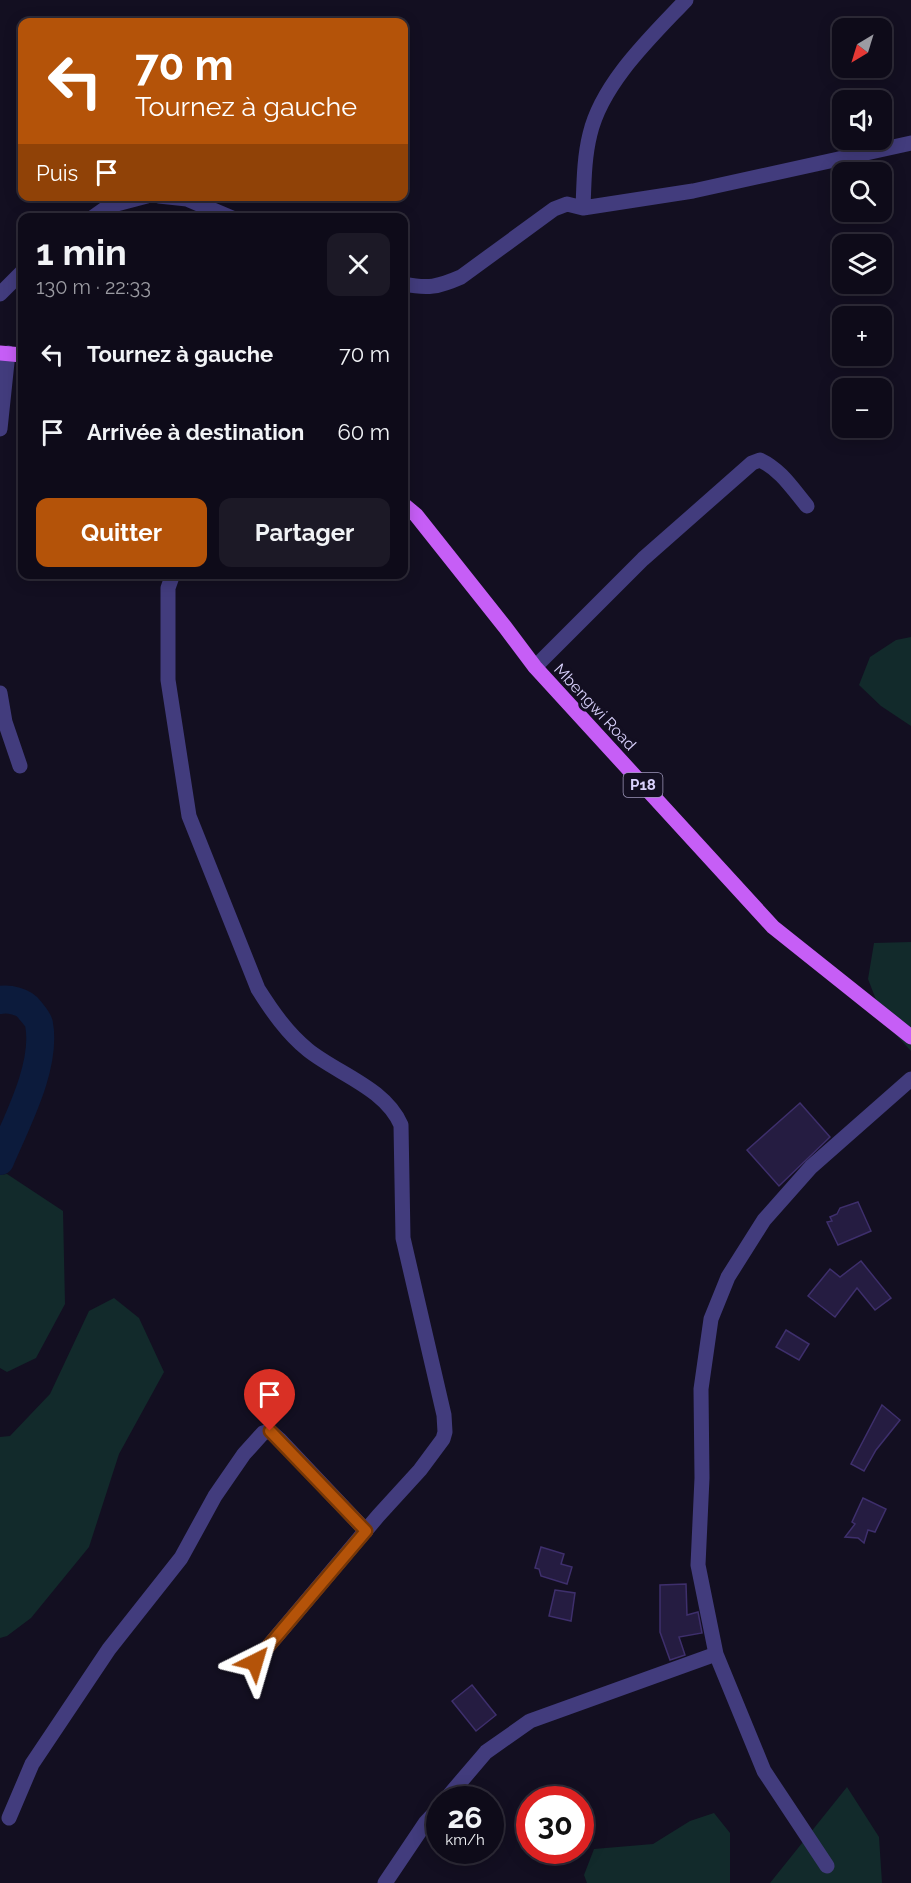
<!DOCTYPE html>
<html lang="fr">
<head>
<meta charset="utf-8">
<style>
  body { margin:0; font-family:Raleway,sans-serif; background:#1c1926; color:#f1f3f6; height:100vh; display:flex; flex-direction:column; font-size:22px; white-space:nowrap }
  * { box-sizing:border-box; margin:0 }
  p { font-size:20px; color:#9b9ba2 }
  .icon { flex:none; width:33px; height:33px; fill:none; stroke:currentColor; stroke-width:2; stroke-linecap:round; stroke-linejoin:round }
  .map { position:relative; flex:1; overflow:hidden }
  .sheet { position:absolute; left:18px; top:213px; width:390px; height:366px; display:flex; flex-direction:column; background:#0e0b19; border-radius:12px; box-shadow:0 3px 15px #0003,0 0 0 2px #2e2b38 }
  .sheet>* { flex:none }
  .guide { position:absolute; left:18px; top:18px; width:390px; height:183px; border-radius:12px; box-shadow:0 3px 15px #0003,0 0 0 2px #2e2b38; background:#b45309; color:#fff; overflow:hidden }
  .needle { width:39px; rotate:218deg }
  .buttons { position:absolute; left:832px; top:18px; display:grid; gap:12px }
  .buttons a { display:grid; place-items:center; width:60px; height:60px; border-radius:12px; background:#0e0b19; box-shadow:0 3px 15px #0003,0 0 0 2px #2e2b38; font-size:30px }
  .speed { position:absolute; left:426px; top:1786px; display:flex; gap:12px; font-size:30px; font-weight:700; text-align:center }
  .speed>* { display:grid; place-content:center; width:78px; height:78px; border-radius:50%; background:#0e0b19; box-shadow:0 3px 15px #0003,0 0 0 2px #2e2b38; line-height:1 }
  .speed small { font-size:15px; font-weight:400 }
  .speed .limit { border:9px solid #d22; background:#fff; color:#111 }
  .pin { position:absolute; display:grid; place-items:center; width:51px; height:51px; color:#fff; margin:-62px -26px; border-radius:50% 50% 50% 0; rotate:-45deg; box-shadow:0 0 6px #0007 }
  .pin .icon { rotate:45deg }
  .me { position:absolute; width:66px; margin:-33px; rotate:40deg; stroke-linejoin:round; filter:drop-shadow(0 0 4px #0008) }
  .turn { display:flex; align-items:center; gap:21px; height:126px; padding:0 18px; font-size:27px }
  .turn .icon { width:78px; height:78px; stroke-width:2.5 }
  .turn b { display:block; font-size:42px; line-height:51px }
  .then { display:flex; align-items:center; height:57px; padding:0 18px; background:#0003; gap:12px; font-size:22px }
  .round { display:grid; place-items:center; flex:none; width:63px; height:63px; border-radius:12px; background:#1c1926 }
  .head { display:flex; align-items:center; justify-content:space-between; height:102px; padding:0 18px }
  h1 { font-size:36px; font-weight:700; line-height:45px }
  .button { display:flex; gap:12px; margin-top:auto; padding:12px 18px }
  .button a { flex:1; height:69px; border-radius:12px; background:#b45309; color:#fff; font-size:24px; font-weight:700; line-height:69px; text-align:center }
  .button a+a { background:#1c1926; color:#f1f3f6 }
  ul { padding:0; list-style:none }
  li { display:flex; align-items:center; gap:18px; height:78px; padding:0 18px }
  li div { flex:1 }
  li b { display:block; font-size:22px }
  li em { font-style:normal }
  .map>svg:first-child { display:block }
</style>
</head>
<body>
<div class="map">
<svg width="911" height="1883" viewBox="0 0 911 1883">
  <rect width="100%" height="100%" fill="#130f21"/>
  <path fill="#122a2b" d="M911,637V726L881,706L859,685L870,657L896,640Z
    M911,942V1051L885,1023L868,979L874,943Z
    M7,1174L63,1211L65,1304L36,1358L7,1372L0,1368V1175Z
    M114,1298L139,1318L164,1372L119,1454L89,1547L31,1618L7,1636L0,1638V1437L10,1436L50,1394L89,1311Z
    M847,1787L879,1837L882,1883H770Z
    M714,1813L730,1833V1883H587L584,1875L594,1849L653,1844L690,1821Z"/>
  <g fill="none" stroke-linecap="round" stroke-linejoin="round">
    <path stroke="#0c1b3c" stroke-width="28" d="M0,1000C9,998 24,1002 29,1009C33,1014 38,1019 39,1024C47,1066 16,1123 0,1161"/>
  </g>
  <path fill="#251c41" stroke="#3e2f6c" stroke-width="1.5" d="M800,1103L830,1137L779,1186L747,1150Z
    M858,1202L871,1231L838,1245L827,1222L832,1221L830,1217L837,1214L840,1208Z
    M861,1261L891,1298L875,1310L857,1288L835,1317L808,1296L830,1269L840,1277Z
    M786,1330L809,1344L799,1360L776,1347Z
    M882,1405L900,1420L876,1450L864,1471L851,1464Z
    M863,1498L886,1509L875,1532L868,1530L864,1543L858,1538L845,1537L855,1524L852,1522Z
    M541,1547L564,1554L561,1564L572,1567L567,1584L541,1576L539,1569L535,1568Z
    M686,1584L687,1615L698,1612L702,1633L679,1637L685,1655L670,1660L660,1632V1585Z
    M555,1590L575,1593L571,1621L549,1616Z
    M472,1685L496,1715L476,1731L452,1701Z"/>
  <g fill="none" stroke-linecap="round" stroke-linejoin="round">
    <path stroke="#423c7d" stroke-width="15" d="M159,196L187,199L232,218
      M583,208C584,183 584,158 590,134C602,83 651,37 686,0
      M92,218L109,206L147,196
      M404,284C428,289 438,287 461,277L554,209L567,204L583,208L693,191L911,143
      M0,294L22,272
      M0,429L8,353
      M173,574L168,588V680L189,816L258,989C272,1011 287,1033 308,1050C338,1074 385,1088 401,1125L403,1238L444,1415L445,1432L443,1439L420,1470L378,1516L255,1662
      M535,667L643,559L752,463L760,460C781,470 792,488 807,506
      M0,693L5,722L20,766
      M445,1800L486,1752L530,1721L716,1654
      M9,1818L32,1764L109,1649L181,1558L215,1496L244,1454L263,1433L270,1431L279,1439L366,1531
      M827,1866L764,1771L716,1654L698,1565L702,1478L701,1389L711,1319L728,1277L764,1220L811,1167L911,1079
      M385,1883L426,1822L440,1807"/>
    <path stroke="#c65ef6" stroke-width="15" d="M0,353L22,355
      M404,505L416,515L505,627L535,667L773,927L911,1037"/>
  </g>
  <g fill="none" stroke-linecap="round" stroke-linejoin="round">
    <defs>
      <path id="route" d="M255,1662L366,1531L270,1431"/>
    </defs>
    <use href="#route" stroke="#753606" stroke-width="15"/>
    <use href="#route" stroke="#b45309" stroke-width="10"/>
  </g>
  <g text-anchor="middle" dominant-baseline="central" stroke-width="6" stroke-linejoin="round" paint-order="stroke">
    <rect fill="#130f21" stroke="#9e97ba" stroke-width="1.5" x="623.5" y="773" width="39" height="24" rx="4.5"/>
    <g font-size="15" font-weight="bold" fill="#d9d1fc">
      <text x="643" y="785">P18</text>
    </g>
    <g font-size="16" fill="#d9d1fc" stroke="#130f21">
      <text transform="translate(595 707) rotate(47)">Mbengwi Road</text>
    </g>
  </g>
</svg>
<div class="buttons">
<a><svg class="needle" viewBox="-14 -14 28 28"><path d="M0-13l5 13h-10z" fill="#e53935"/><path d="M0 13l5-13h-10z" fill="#9b9ba2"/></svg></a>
<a><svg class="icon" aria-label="sound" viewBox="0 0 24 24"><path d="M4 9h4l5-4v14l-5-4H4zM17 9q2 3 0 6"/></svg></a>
<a><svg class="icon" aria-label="search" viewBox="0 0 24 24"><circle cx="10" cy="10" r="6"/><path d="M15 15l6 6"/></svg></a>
<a><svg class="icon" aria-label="layers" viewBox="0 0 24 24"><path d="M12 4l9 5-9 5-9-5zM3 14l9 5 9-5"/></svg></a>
<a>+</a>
<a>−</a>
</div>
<div class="speed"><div>26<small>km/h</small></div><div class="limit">30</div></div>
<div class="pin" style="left:270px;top:1431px;background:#d93025"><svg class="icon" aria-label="arrive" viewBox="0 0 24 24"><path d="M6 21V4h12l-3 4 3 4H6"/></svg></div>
<svg class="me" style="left:255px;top:1662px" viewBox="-20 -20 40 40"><path d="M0-17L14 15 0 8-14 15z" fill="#b45309" stroke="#fff" stroke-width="4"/></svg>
<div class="guide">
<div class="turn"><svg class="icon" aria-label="left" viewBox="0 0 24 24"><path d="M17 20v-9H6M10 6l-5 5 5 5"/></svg><div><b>70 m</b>Tournez à gauche</div></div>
<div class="then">Puis<svg class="icon" aria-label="arrive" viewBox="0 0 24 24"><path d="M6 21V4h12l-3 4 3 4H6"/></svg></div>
</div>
<section class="sheet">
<div class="head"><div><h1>1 min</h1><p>130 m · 22:33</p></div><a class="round"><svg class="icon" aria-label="close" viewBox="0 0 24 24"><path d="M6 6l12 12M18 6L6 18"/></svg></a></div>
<ul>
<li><svg class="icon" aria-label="left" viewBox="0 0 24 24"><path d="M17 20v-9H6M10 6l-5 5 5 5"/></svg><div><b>Tournez à gauche</b></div><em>70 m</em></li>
<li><svg class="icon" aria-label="arrive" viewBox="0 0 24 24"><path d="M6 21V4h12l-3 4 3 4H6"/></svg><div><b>Arrivée à destination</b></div><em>60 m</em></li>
</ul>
<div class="button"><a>Quitter</a><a>Partager</a></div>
</section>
</div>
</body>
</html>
